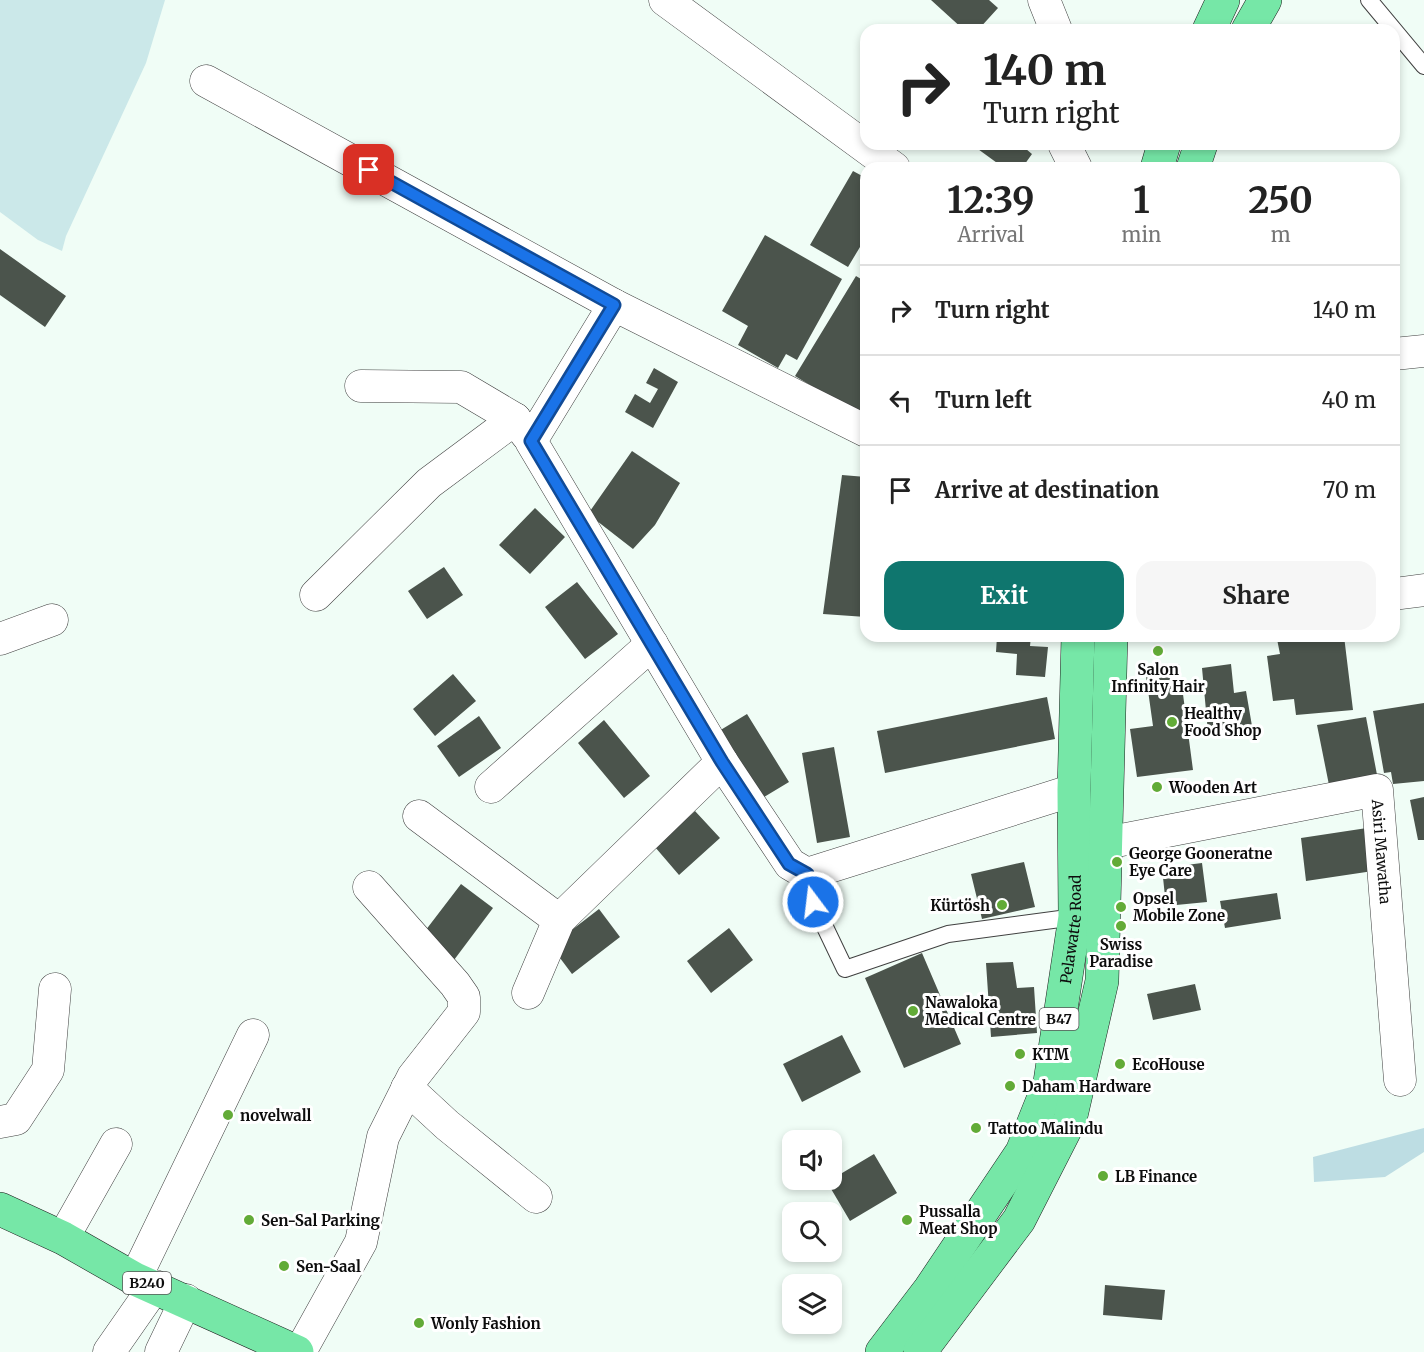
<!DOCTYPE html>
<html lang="en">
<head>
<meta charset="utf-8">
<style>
  body { margin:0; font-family:Merriweather,serif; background:#f6f6f6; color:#222; height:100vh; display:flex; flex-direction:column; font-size:22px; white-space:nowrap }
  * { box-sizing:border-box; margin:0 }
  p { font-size:20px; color:#767676 }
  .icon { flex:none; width:33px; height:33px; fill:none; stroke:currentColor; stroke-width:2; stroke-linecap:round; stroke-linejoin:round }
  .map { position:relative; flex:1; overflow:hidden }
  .side { position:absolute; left:860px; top:162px; width:540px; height:480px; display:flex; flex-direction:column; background:#fff; border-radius:18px; box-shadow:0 3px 9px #0003 }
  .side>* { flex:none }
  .guide { position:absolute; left:860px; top:24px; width:540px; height:126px; border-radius:18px; box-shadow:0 3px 9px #0003; background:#fff; color:#222; overflow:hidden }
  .fabs { position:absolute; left:782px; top:1130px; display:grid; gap:12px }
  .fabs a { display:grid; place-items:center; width:60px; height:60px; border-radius:12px; background:#fff; box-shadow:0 3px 9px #0003; font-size:30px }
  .pin { position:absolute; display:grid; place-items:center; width:51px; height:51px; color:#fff; margin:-26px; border-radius:12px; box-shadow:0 3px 9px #0006 }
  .me { position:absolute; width:66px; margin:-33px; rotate:345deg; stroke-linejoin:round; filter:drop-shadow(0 0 4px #0008) }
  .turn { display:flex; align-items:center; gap:21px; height:126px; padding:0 24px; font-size:27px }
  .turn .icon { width:78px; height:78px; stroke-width:2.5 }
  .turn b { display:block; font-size:42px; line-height:51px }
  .eta { display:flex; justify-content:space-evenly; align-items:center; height:102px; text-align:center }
  .eta b { font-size:36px; font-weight:700; line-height:42px }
  .primary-button { display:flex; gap:12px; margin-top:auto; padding:12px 24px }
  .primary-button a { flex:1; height:69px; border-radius:18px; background:#0f766e; color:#fff; font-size:24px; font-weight:700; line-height:69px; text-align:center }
  .primary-button a+a { background:#f6f6f6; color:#222 }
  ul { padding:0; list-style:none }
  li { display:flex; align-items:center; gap:18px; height:90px; padding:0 24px; border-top:2px solid #e0e0e0 }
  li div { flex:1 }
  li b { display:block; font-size:22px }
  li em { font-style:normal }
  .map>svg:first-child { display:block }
</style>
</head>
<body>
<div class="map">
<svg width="1424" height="1352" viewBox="0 0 1424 1352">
  <rect width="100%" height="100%" fill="#f0fdf6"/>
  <path fill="#bddde3" d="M1424,1128V1152L1385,1177L1314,1182L1313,1157Z"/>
  <path fill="#cbe8e9" d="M0,0H165L146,63L66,236L62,251L38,240L0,212Z"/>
  <path fill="#4b544c" d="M931,0H989L998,8L978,30H964Z
    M971,144H1020L1032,154L1022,168H1004Z
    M853,171L866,178V237L848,267L810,245Z
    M765,235L842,279L797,360L786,354L778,368L738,345L748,326L722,311Z
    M0,249L66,296L45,327L0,295Z
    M856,276L866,282V413L833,399L795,376Z
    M654,368L678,382L653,428L625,412L635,394L650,403L658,389L646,383Z
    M632,451L680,483L655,525L633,549L588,514Z
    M842,475L866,477V617L823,614Z
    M535,508L565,537L530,574L499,545Z
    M444,567L463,595L427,619L408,591Z
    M577,582L618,634L585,659L545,607Z
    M997,636H1031L1030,646L1048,647L1045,677L1016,675L1017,654L996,652Z
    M1320,636H1344L1353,710L1296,715L1294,699L1273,701L1267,656L1280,654L1277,639Z
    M1179,664L1193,770L1137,777L1130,729L1153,726L1145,669Z
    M1231,664L1234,693L1246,691L1252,726L1208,732L1202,668Z
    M453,674L476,701L435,736L413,709Z
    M1047,697L1055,739L885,773L877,731Z
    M1424,703V781L1393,784L1391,772L1384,773L1373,711Z
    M747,714L789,782L756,802L714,734Z
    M479,716L501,748L459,777L437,746Z
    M1366,717L1378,780L1330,790L1317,725Z
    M604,720L650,776L624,798L578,743Z
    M834,747L850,837L817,843L802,753Z
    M1424,797V840H1418L1410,800Z
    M695,811L720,838L679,875L655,847Z
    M1367,828L1373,871L1306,881L1301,838Z
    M1024,862L1035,907L982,919L971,874Z
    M1202,863L1207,902L1166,906L1162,868Z
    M461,884L493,908L454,960L422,935Z
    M1277,893L1281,919L1225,928L1220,901Z
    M599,909L620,937L572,974L551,946Z
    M729,928L753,960L711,993L687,961Z
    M922,953L961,1044L904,1068L865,978Z
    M1013,962L1017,988L1034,987L1037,1033L991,1037L986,963Z
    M1195,984L1201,1010L1153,1020L1147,994Z
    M842,1035L861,1072L802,1102L783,1064Z
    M874,1154L897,1193L850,1221L827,1182Z
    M1105,1285L1165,1290L1162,1320L1103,1315Z"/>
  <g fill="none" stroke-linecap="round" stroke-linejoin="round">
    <defs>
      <path id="service" d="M1369,0L1424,66
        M807,874L813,902L845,969L948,934L1075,917"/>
      <g id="minor">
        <path d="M665,0L894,168"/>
        <path d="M1044,0L1056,30"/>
        <path d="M206,81L614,305L866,431"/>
        <path d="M1064,144L1076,168"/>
        <path d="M614,305L531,441L722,762L790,864L807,874L1074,790"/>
        <path d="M1394,354L1424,351"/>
        <path d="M361,386L461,387L515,419L527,435"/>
        <path d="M1394,594L1424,590"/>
        <path d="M316,595L429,483L515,419"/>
        <path d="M0,639L52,620"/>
        <path d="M491,787L652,644"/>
        <path d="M419,816L559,920"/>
        <path id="s1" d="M1106,843L1377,790L1400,1080"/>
        <path d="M528,993L559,920L722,762"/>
        <path d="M407,1088L447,1125L536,1197"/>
        <path d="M0,1122L16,1119L48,1070L55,989"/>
        <path d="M63,1238L116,1144"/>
        <path d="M135,1279L253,1035"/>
        <path d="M109,1352L155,1286"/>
        <path d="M161,1352L186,1300"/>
        <path d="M300,1352L361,1242L383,1137L413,1077L464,1012V997L455,984L369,887"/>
      </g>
      <g id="primary">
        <path d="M1209,30L1223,0"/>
        <path d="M1248,30L1265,0"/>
        <path d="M1157,168L1164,144"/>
        <path d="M1193,168L1201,144"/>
        <path d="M0,1209L63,1238L135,1279L297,1352"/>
        <path id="s2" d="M882,1352L930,1289L1022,1152L1050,1082L1075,917L1074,790L1078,636"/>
        <path d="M920,1352L1019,1220L1070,1120L1102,981L1111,636"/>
      </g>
    </defs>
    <use href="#service" stroke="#404040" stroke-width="18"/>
    <use href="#minor" stroke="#404040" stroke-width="33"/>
    <use href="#primary" stroke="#1e1e1e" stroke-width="34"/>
    <use href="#service" stroke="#fff" stroke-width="16"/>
    <use href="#minor" stroke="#fff" stroke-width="32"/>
    <use href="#primary" stroke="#76e7a7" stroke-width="33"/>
  </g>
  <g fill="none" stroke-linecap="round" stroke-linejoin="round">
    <defs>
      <path id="route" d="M369,170L614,305L531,441L722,762L789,864L807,874L813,902"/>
    </defs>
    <use href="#route" stroke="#114b97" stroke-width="15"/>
    <use href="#route" stroke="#1a73e8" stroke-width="10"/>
  </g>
  <g fill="#62ab37" stroke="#fff" stroke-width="2">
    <circle cx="1158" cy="651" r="6"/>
    <circle cx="1172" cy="722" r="6"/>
    <circle cx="1157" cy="787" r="6"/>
    <circle cx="1117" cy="862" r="6"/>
    <circle cx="1002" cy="905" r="6"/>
    <circle cx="1121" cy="907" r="6"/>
    <circle cx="1121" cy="926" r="6"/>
    <circle cx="913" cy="1011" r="6"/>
    <circle cx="1020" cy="1054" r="6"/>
    <circle cx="1120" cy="1064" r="6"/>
    <circle cx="1010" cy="1086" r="6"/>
    <circle cx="228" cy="1115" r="6"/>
    <circle cx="976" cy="1128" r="6"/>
    <circle cx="1103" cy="1176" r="6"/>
    <circle cx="249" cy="1220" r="6"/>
    <circle cx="907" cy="1220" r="6"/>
    <circle cx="284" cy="1266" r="6"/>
    <circle cx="419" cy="1323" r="6"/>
  </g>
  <g text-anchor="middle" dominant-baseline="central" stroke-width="6" stroke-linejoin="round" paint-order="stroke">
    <g fill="#fff" stroke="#565656" stroke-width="1.5">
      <rect x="1039.5" y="1008" width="39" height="22" rx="4.5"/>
      <rect x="123" y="1272" width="48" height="22" rx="4.5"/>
    </g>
    <g font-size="14" font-weight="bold" fill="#0d0d0d">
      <text x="1059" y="1019">B47</text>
      <text x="147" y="1283">B240</text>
    </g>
    <g font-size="15" font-weight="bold" fill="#0d0d0d" stroke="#fff" text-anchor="start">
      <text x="1158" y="669" text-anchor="middle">Salon<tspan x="1158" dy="17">Infinity Hair</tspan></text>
      <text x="1184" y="713">Healthy<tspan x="1184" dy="17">Food Shop</tspan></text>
      <text x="1169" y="787">Wooden Art</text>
      <text x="1129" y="853">George Gooneratne<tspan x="1129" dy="17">Eye Care</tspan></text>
      <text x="1133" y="898">Opsel<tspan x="1133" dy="17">Mobile Zone</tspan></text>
      <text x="990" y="905" text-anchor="end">Kürtösh</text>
      <text x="1121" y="944" text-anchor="middle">Swiss<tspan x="1121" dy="17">Paradise</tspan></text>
      <text x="925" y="1002">Nawaloka<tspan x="925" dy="17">Medical Centre</tspan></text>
      <text x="1032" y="1054">KTM</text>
      <text x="1132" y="1064">EcoHouse</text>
      <text x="1022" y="1086">Daham Hardware</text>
      <text x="240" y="1115">novelwall</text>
      <text x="988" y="1128">Tattoo Malindu</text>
      <text x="1115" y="1176">LB Finance</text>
      <text x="919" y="1211">Pussalla<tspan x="919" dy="17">Meat Shop</tspan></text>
      <text x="261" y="1220">Sen-Sal Parking</text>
      <text x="296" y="1266">Sen-Saal</text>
      <text x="431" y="1323">Wonly Fashion</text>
    </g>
    <g font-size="15" fill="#0d0d0d" stroke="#fff">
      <text stroke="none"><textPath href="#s1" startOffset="338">Asiri Mawatha</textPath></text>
      <text stroke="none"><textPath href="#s2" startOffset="474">Pelawatte Road</textPath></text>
    </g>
  </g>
</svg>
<div class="fabs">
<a><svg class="icon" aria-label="sound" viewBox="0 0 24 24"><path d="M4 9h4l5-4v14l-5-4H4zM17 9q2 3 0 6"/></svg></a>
<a><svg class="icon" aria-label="search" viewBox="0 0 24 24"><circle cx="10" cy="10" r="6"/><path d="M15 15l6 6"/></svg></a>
<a><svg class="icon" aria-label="layers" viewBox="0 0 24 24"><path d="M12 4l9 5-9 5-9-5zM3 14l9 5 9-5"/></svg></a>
</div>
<div class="pin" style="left:369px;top:170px;background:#d93025"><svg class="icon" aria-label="arrive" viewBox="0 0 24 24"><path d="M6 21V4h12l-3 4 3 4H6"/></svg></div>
<svg class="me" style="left:813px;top:902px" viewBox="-20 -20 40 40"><circle r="17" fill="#1a73e8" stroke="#fff" stroke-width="3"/><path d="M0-11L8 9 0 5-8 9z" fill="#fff"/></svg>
<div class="guide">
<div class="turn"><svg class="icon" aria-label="right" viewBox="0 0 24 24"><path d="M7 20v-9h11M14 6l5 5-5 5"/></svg><div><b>140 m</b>Turn right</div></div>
</div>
<section class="side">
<div class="eta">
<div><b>12:39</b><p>Arrival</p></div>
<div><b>1</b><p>min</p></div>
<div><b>250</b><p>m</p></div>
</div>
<ul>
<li><svg class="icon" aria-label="right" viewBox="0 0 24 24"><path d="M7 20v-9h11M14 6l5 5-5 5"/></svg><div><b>Turn right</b></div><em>140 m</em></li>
<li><svg class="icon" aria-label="left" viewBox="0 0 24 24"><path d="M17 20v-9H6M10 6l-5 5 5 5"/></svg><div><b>Turn left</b></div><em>40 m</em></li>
<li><svg class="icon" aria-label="arrive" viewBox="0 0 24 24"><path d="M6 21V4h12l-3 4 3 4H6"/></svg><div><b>Arrive at destination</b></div><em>70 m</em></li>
</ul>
<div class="primary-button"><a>Exit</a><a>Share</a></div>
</section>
</div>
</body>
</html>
